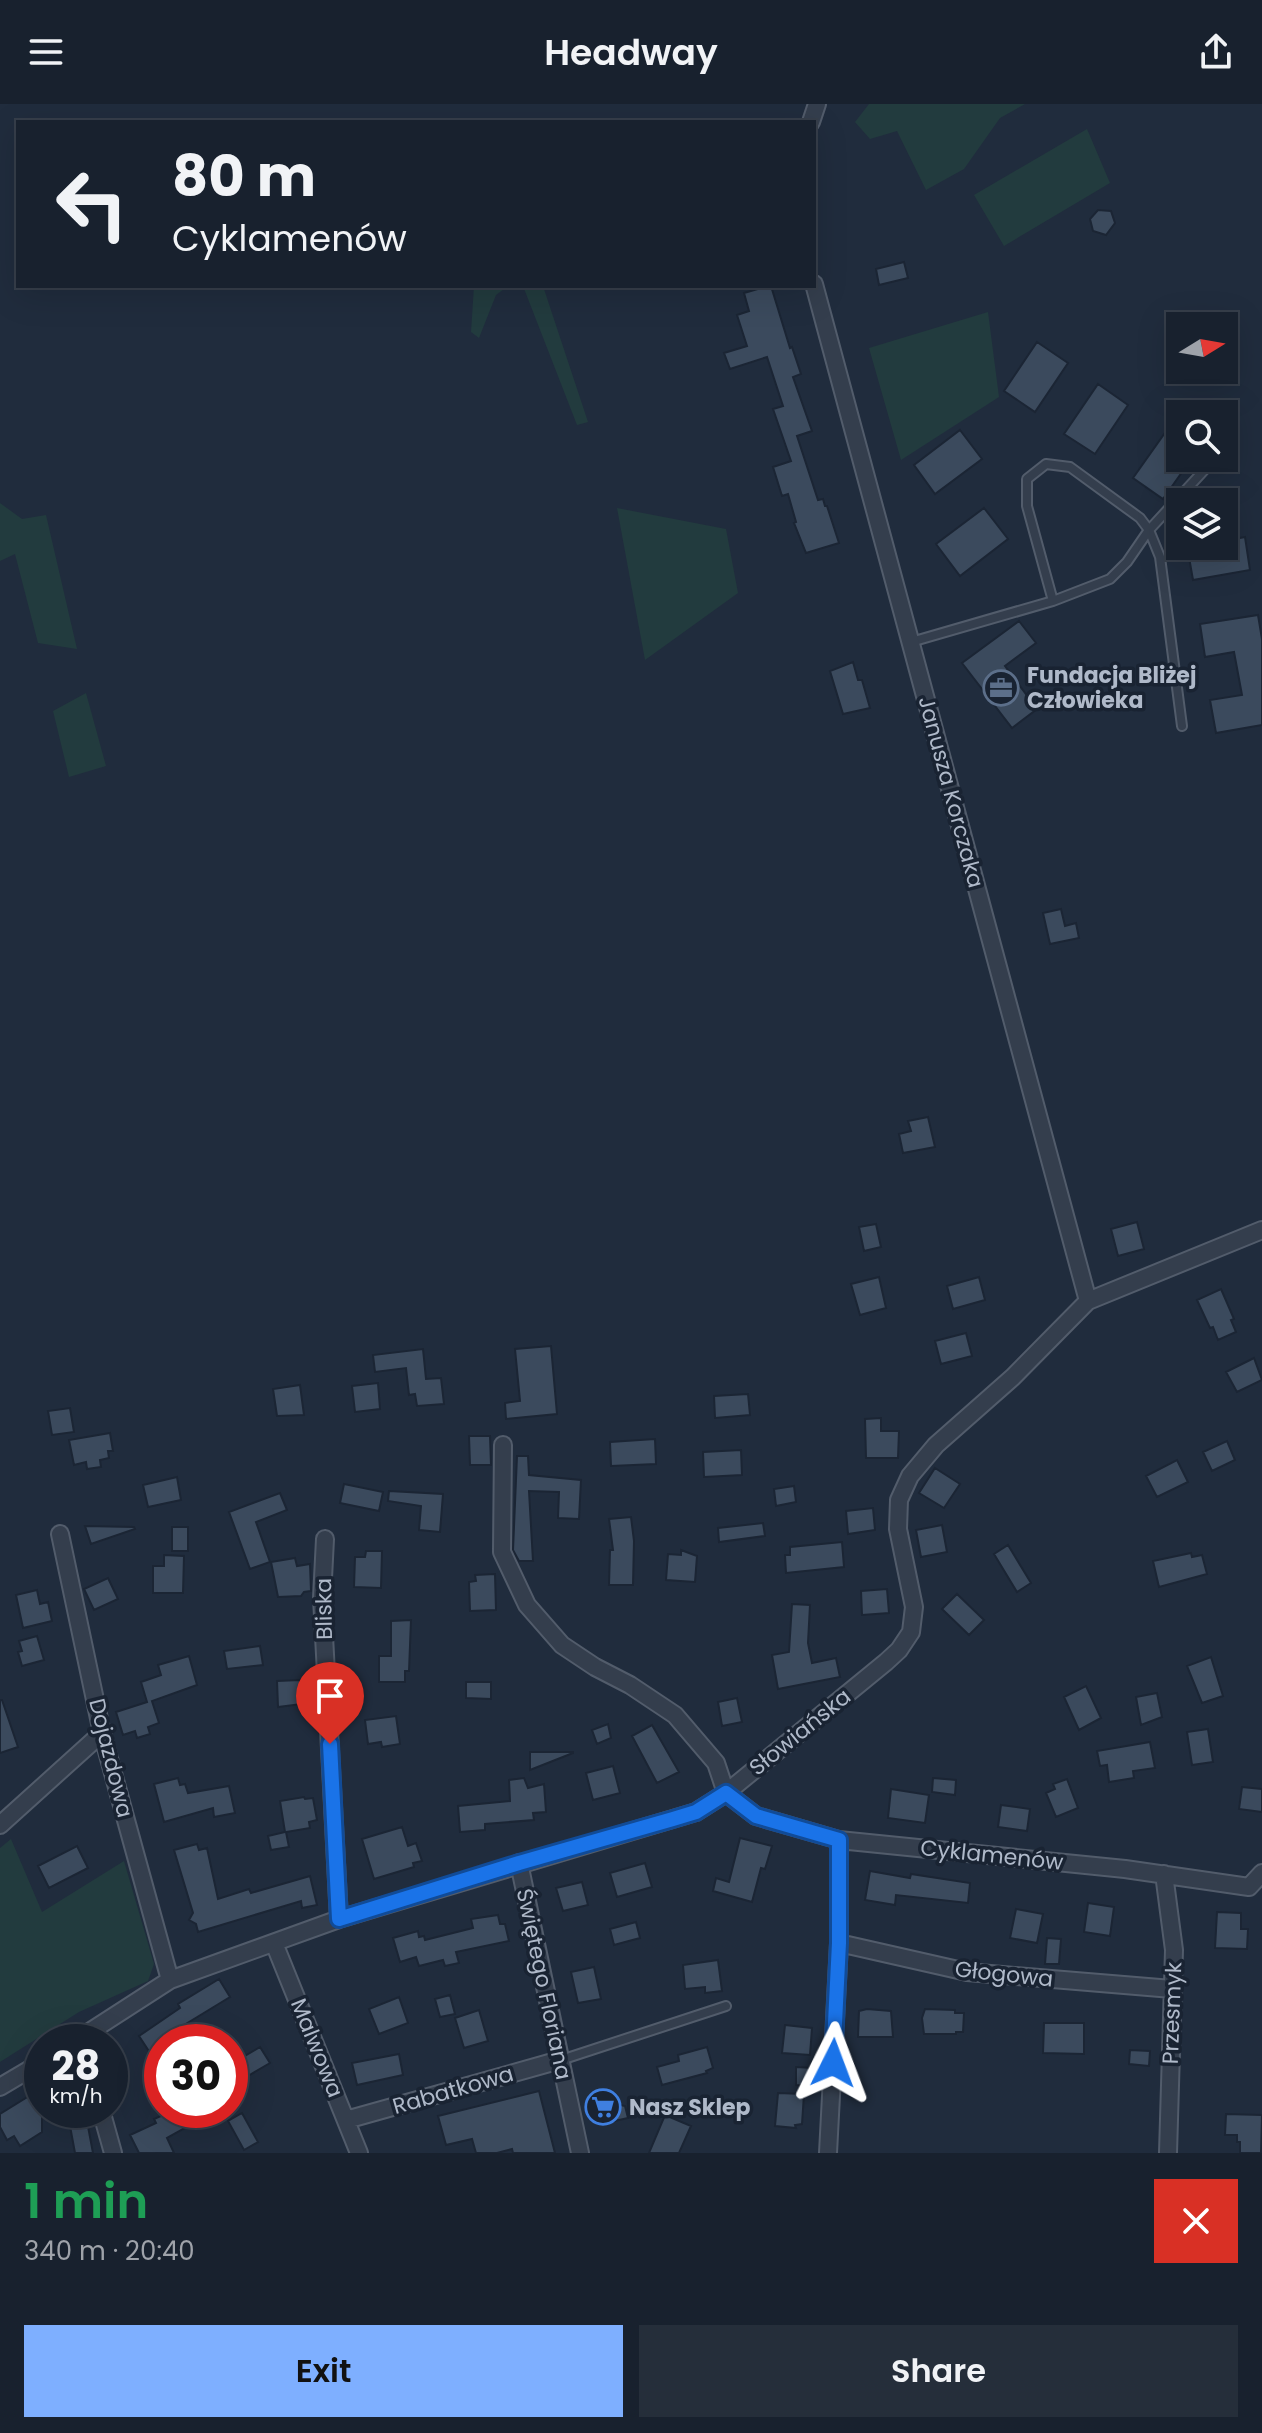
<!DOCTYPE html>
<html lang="en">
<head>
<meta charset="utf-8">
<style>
  body { margin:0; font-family:Poppins,sans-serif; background:#252e3a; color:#f1f3f6; height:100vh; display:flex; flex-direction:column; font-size:30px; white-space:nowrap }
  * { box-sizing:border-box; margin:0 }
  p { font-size:26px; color:#9fa3aa }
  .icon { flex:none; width:44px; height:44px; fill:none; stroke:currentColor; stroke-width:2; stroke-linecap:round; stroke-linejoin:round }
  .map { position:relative; height:2049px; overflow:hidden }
  .details { display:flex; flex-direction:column; background:#18212e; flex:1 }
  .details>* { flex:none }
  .top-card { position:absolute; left:16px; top:16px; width:800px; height:168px; border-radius:0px; box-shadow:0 8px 32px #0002,0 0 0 2px #363e4a; background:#18212e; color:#f1f3f6; overflow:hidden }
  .needle { width:52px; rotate:79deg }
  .buttons { position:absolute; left:1166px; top:208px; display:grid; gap:16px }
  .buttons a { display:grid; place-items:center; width:72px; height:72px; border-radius:0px; background:#18212e; box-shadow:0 8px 32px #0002,0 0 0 2px #363e4a; font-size:40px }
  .speed { position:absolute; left:24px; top:1920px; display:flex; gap:16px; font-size:40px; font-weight:700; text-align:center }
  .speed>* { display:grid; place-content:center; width:104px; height:104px; border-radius:50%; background:#18212e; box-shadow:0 8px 32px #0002,0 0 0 2px #363e4a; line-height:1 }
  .speed small { font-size:20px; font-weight:400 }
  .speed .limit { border:12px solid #d22; background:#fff; color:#111 }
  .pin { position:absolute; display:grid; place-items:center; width:68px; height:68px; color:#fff; margin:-82px -34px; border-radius:50% 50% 50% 0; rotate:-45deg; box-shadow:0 0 8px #0007 }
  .pin .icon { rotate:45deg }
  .me { position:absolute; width:88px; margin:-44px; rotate:3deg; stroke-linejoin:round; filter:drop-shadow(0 0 6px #0008) }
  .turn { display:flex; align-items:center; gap:28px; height:168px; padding:0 24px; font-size:36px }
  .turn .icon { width:104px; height:104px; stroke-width:2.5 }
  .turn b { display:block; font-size:56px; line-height:68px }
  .round { display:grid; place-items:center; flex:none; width:84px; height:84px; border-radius:0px; background:#252e3a }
  .head { display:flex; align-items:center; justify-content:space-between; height:136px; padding:0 24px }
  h1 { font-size:48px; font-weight:600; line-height:60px; color:#1e9e55 }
  .action { display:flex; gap:16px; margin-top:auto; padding:16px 24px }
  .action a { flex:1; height:92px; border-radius:0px; background:#7eafff; color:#111; font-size:32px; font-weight:600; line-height:92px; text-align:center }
  .action a+a { background:#252e3a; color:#f1f3f6 }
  header { display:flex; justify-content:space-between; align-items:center; height:104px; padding:0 24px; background:#18212e; font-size:36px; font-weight:600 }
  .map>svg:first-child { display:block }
</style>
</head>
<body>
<header><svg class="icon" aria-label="menu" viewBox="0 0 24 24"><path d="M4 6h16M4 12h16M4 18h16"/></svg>Headway<svg class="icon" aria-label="share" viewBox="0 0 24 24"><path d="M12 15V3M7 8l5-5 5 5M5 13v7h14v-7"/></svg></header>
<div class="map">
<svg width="1262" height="2049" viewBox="0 0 1262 2049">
  <rect width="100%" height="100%" fill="#202c3d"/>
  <path fill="#223b3e" d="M869,0H1025L1000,14L964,65L926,86L897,27L870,35L855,18Z
    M1087,25L1110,79L1004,142L974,91Z
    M474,182H508L496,191L479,234L471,228Z
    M523,182H543L588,318L577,321Z
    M988,208L999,293L901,356L869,244Z
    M0,399L22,415L46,411L77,545L38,539L15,450L0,457Z
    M617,404L726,425L738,489L645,556Z
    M86,589L106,662L69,673L53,607Z
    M11,1735L42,1808L124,1757L154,1860L148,1877L79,1908L0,1958V1744Z"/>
  <path fill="#3b4a5d" stroke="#1b2534" stroke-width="2" d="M1098,106L1111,107L1115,119L1106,131L1093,127L1090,115Z
    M904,158L908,174L879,181L876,165Z
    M768,182H771L790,244L792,243L801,270L793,273L812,327L797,332L818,396L823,395L825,402H827L839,439L806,449L794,419L796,418L788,390L782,392L773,363L791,357L773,305L783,302L767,253L730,265L724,249L747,242L737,211L749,207L744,189Z
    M1037,238L1068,259L1035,308L1004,287Z
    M1098,280L1128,301L1095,350L1064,330Z
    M960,326L982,355L935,390L914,361Z
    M1167,326L1180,335V354H1192L1163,395L1133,374Z
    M984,404L1008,435L960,472L936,440Z
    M1245,433L1250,466L1193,476L1187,442H1224V437Z
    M1258,511L1262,535V621L1216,629L1210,596L1242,591L1234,548L1205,553L1200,520Z
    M1019,517L1036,539L1005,562L1037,605L1012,624L962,559Z
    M853,558L858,576H862L870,604L843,610L830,567Z
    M1061,805L1065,822L1076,819L1079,834L1050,840L1043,809Z
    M928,1013L935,1043L903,1049L899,1030L911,1027L908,1017Z
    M1137,1118L1144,1145L1118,1152L1111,1125Z
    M876,1120L881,1143L864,1147L859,1123Z
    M879,1173L886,1204L860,1211L851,1180Z
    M979,1173L985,1196L953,1205L947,1182Z
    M1221,1185L1234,1215L1231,1216L1236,1228L1218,1236L1213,1223L1210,1224L1197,1196Z
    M966,1229L972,1252L941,1260L935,1237Z
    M551,1242L557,1310L506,1315L505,1299L520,1297L515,1245Z
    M423,1245L426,1275L441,1274L444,1300L417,1302L415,1290L409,1291L406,1264L375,1268L373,1251Z
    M1254,1254L1262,1276L1237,1288L1226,1268Z
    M378,1279L380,1305L355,1308L352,1282Z
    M300,1281L304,1311L277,1312L273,1285Z
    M748,1290L750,1311L715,1314L714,1292Z
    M70,1304L74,1328L52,1331L48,1307Z
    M881,1314V1327H899L898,1354H866L865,1315Z
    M110,1329L113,1347H108L109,1354L100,1356L101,1363L87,1365L86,1358L74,1361L69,1336Z
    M469,1332H490L491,1361H470Z
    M655,1335L656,1360L611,1362L610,1338Z
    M1227,1337L1235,1356L1212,1367L1203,1348Z
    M741,1346L742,1371L704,1373L703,1348Z
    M517,1352H528L529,1371L581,1376L579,1415L558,1414L559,1388L529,1387L533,1457H519L513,1446Z
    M1177,1356L1188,1378L1157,1393L1146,1372Z
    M935,1364L960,1380L944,1404L919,1389Z
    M177,1373L181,1396L148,1403L143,1381Z
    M344,1380L383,1388L379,1407L340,1399Z
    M794,1382L796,1398L776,1402L774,1385Z
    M389,1387L443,1390L440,1428L419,1426L421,1402L388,1397Z
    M280,1389L287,1406L256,1418L270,1458L250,1465L229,1408Z
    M873,1404L875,1426L848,1430L846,1407Z
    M631,1413L634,1437L633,1481H609L610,1446H613L609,1415Z
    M763,1419L765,1432L719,1438L718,1424Z
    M942,1421L947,1448L921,1453L916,1426Z
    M85,1422L134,1423L135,1425L91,1440Z
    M172,1423H188V1447H172Z
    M842,1438L844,1463L786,1469L785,1451H790V1443Z
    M1008,1441L1031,1479L1017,1488L994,1450Z
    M681,1446L697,1452L695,1478L666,1476L668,1450L681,1451Z
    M366,1447H382L381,1484L354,1483L355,1453H365Z
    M1191,1449L1192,1453L1202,1451L1207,1470L1159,1483L1153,1457Z
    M164,1451L184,1452L183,1489H153V1462H164Z
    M295,1454L297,1462L310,1460L311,1487L304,1488L301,1492L278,1493L271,1458Z
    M495,1470L496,1506L470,1507L469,1478L476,1477L475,1471Z
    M108,1474L118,1495L94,1506L84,1485Z
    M887,1485L889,1509L862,1511L861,1487Z
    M37,1486L40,1500L48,1498L52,1517L23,1524L16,1491Z
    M957,1490L984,1516L969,1531L942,1505Z
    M792,1500L810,1501L808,1539L812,1559L836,1554L840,1573L778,1585L772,1551L789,1548Z
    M411,1516L409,1567H405V1578H379V1552H391V1517Z
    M37,1532L44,1556L22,1562L18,1548L22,1547L19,1537Z
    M260,1542L263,1561L227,1565L224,1547Z
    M189,1552L197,1581L152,1597L159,1619L148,1623L150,1630L137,1634L135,1627L123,1631L116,1608L147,1598L141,1578L161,1571L158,1561Z
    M1211,1553L1223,1592L1202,1599L1187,1562Z
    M300,1576L302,1600L278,1603L277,1577Z
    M466,1578H491V1595L466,1594Z
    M1086,1582L1101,1614L1079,1626L1064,1593Z
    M1157,1589L1162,1613L1141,1621L1136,1593Z
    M737,1594L742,1618L722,1622L718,1598Z
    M0,1596H2L18,1643L0,1649Z
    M396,1612L400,1640L382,1643L381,1638L368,1640L365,1616Z
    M608,1620L611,1634L597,1640L592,1626Z
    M652,1621L679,1668L657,1679L632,1632Z
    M1208,1625L1213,1658L1192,1661L1187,1628Z
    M1150,1638L1155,1664L1133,1667L1134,1674L1109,1678L1107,1661L1100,1662L1097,1647Z
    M530,1648H573V1649L530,1666Z
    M613,1662L620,1689L593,1696L586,1669Z
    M178,1674L180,1681L185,1680L188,1689L229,1682L235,1709L214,1713L213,1704L164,1718L154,1680Z
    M524,1674L528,1684L544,1680L546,1708L533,1709L534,1716L485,1720V1726L460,1728L458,1702L510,1697L509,1676Z
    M933,1674L956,1676L955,1691L932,1688Z
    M1067,1675L1078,1704L1056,1713L1046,1689L1055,1685L1053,1680Z
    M1242,1683L1262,1685V1708L1239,1705Z
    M891,1685L929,1691L925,1719L888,1714Z
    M304,1693L305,1695L313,1694L317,1716L309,1718L310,1724L286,1728L289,1743L271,1746L268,1732L285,1728L280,1697Z
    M1001,1701L1030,1705L1027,1727L998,1723Z
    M402,1723L408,1742L416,1739L422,1757L413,1759L414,1763L374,1775L362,1735Z
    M740,1734L772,1742L765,1765L761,1764L752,1798L713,1787L716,1774L729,1778Z
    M197,1740L199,1746L207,1744L218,1795L249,1785L251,1789L310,1772L317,1801L302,1804L301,1797L198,1828L196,1820L189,1816L193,1809L174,1746Z
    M77,1742L88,1764L49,1784L38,1762Z
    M645,1759L652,1783L617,1793L610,1769Z
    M870,1767L910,1774L911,1770L970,1779L968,1799L896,1791L895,1801L865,1796Z
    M582,1778L588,1801L563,1807L556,1784Z
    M1088,1799L1114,1803L1110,1832L1084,1828Z
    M1016,1805L1043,1810L1037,1839L1010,1834Z
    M1217,1808L1241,1809V1825H1248L1247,1845L1215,1844Z
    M498,1811L500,1820H505L509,1837L456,1848L459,1859L445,1862L443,1856L419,1862L416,1853L400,1858L393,1834L418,1827L419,1833L424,1832L425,1836L473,1824L471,1815Z
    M636,1818L640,1834L614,1841L610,1825Z
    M1047,1834L1061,1835L1059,1860H1045Z
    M718,1856L722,1887L705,1889V1883L685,1885L683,1861Z
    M594,1863L601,1895L578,1899L571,1868Z
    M219,1875L230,1893L176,1926L184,1938H162V1967L139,1932L180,1904L178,1900Z
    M450,1891L455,1910L440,1913L435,1895Z
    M399,1893L408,1919L379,1930L369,1905Z
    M867,1905L891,1907L893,1933H858L859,1907Z
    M925,1905L955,1906V1909H964L963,1928H956V1930H924L922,1914Z
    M479,1906L488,1937L464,1944L455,1914Z
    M1044,1919H1084V1950L1043,1949Z
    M785,1921L812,1924L810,1951L782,1949Z
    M260,1943L270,1959L248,1972L238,1956Z
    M707,1943L713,1964L706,1967L707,1969L662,1981L657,1963L679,1957L678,1951Z
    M1130,1946L1150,1947L1149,1962L1129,1960Z
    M399,1950L403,1971L357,1981L352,1959Z
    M796,1963L813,1964L812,1982L796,1981Z
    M42,1984V2028L20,2042L14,2032L7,2036L0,2023V2010Z
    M539,1987L555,2049H513L512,2045L497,2049H476L472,2035L446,2041L438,2012Z
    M778,1989L804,1990L802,2020L795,2021L796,2024L775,2022Z
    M612,1999L625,2002L628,2014L601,2020L596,2002Z
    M67,2006H73L81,2018L87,2017L93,2049H75Z
    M174,2006H182L190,2021L167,2034L174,2049H139L130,2031L156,2019L154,2015Z
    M242,2009L258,2038L244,2046L228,2017Z
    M1226,2010L1262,2011L1261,2049H1240V2038H1237V2031H1225Z
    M665,2011L691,2022L679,2049H649Z"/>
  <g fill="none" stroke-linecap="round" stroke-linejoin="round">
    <defs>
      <path id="lane" d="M1053,497L1110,475L1127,458L1149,426L1208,362
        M911,538L1053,497L1027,402V375L1046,360L1070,363L1140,414L1149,426L1160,453L1182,622
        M561,1956L726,1902"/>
      <path id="street" d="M811,18L817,0
        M814,180L1088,1197
        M503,1341L502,1448L527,1501L562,1541L595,1563L630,1581L675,1611L716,1659L726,1689L756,1712L839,1736L1125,1765L1249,1783L1262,1769
        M60,1430L102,1629L170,1876
        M325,1435L322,1494L339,1815
        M0,1721L102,1629
        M519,1759L580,2049
        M1164,1770L1174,1846L1168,2049
        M274,1839L359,2049
        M839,1839L967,1868L1172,1885
        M74,1938L170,1876L339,1815L696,1708L726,1689L886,1558L899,1546L911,1528L914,1503L898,1425L899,1396L910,1372L936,1341L1013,1273L1088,1197L1262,1126
        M0,1983L42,1958
        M101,2006L113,2049
        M346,2016L560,1956
        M828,2049L839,1839V1736"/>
    </defs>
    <use href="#lane" stroke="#525c6b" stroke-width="12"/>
    <use href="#street" stroke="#525c6b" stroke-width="20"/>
    <use href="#lane" stroke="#343e4d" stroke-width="8"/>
    <use href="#street" stroke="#343e4d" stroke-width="16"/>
  </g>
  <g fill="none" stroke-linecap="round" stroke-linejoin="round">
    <defs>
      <path id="route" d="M330,1640L339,1815L519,1759L673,1715L696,1708L726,1689L756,1712L839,1736V1839L833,1959"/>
    </defs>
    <use href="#route" stroke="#114b97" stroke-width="20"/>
    <use href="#route" stroke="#1a73e8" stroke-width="14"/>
  </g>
  <defs>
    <symbol id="office-ring" viewBox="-11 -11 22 22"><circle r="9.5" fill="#192332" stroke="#5c6f8a" stroke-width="1.5"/><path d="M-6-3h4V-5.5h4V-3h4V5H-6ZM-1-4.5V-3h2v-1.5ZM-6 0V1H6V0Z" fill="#5c6f8a"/></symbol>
    <symbol id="supermarket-ring" viewBox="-11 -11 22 22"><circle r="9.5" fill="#192332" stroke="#3f7fe0" stroke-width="1.5"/><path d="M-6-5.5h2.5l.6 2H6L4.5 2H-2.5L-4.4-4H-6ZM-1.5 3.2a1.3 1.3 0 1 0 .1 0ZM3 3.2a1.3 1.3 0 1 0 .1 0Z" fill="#3f7fe0"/></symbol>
  </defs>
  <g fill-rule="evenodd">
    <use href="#office-ring" x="981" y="564" width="40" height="40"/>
    <use href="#supermarket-ring" x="583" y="1983" width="40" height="40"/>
  </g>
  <g text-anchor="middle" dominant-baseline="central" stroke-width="7" stroke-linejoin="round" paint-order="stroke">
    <g font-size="22" font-weight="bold" fill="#afb9c9" stroke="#192332" text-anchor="start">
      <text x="1027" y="571">Fundacja Bliżej<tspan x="1027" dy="25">Człowieka</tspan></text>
      <text x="629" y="2003">Nasz Sklep</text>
    </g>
    <g font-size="22" fill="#afb9c9" stroke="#192332">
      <text transform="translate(951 688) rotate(75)">Janusza Korczaka</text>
      <text transform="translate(324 1505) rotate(-91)">Bliska</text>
      <text transform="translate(800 1628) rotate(-39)">Słowiańska</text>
      <text transform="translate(111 1654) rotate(76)">Dojazdowa</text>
      <text transform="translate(992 1751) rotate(6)">Cyklamenów</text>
      <text transform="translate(1004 1870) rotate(6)">Głogowa</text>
      <text transform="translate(544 1880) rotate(78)">Świętego Floriana</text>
      <text transform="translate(1172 1909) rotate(-88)">Przesmyk</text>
      <text transform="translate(317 1944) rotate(68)">Malwowa</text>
      <text transform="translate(453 1986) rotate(-16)">Rabatkowa</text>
    </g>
  </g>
</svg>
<div class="buttons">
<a><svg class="needle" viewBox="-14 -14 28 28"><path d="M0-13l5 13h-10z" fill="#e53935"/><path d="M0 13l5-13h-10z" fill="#9fa3aa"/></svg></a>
<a><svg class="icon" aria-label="search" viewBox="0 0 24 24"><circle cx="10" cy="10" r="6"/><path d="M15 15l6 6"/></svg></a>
<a><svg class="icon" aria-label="layers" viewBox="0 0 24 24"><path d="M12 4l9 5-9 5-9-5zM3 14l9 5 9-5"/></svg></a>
</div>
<div class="speed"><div>28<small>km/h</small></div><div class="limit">30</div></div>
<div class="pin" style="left:330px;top:1640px;background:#d93025"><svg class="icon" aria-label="arrive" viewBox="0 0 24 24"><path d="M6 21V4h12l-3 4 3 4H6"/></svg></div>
<svg class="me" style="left:833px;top:1959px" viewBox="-20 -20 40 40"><path d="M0-17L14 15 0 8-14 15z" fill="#1a73e8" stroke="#fff" stroke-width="4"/></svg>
<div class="top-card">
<div class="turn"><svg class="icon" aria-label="left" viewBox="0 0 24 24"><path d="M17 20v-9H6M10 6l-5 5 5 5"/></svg><div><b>80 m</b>Cyklamenów</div></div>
</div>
</div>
<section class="details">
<div class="head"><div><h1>1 min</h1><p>340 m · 20:40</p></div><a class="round" style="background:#d93025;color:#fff"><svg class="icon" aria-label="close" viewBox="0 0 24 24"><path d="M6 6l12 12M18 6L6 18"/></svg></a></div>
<div class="action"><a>Exit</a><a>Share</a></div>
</section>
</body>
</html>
